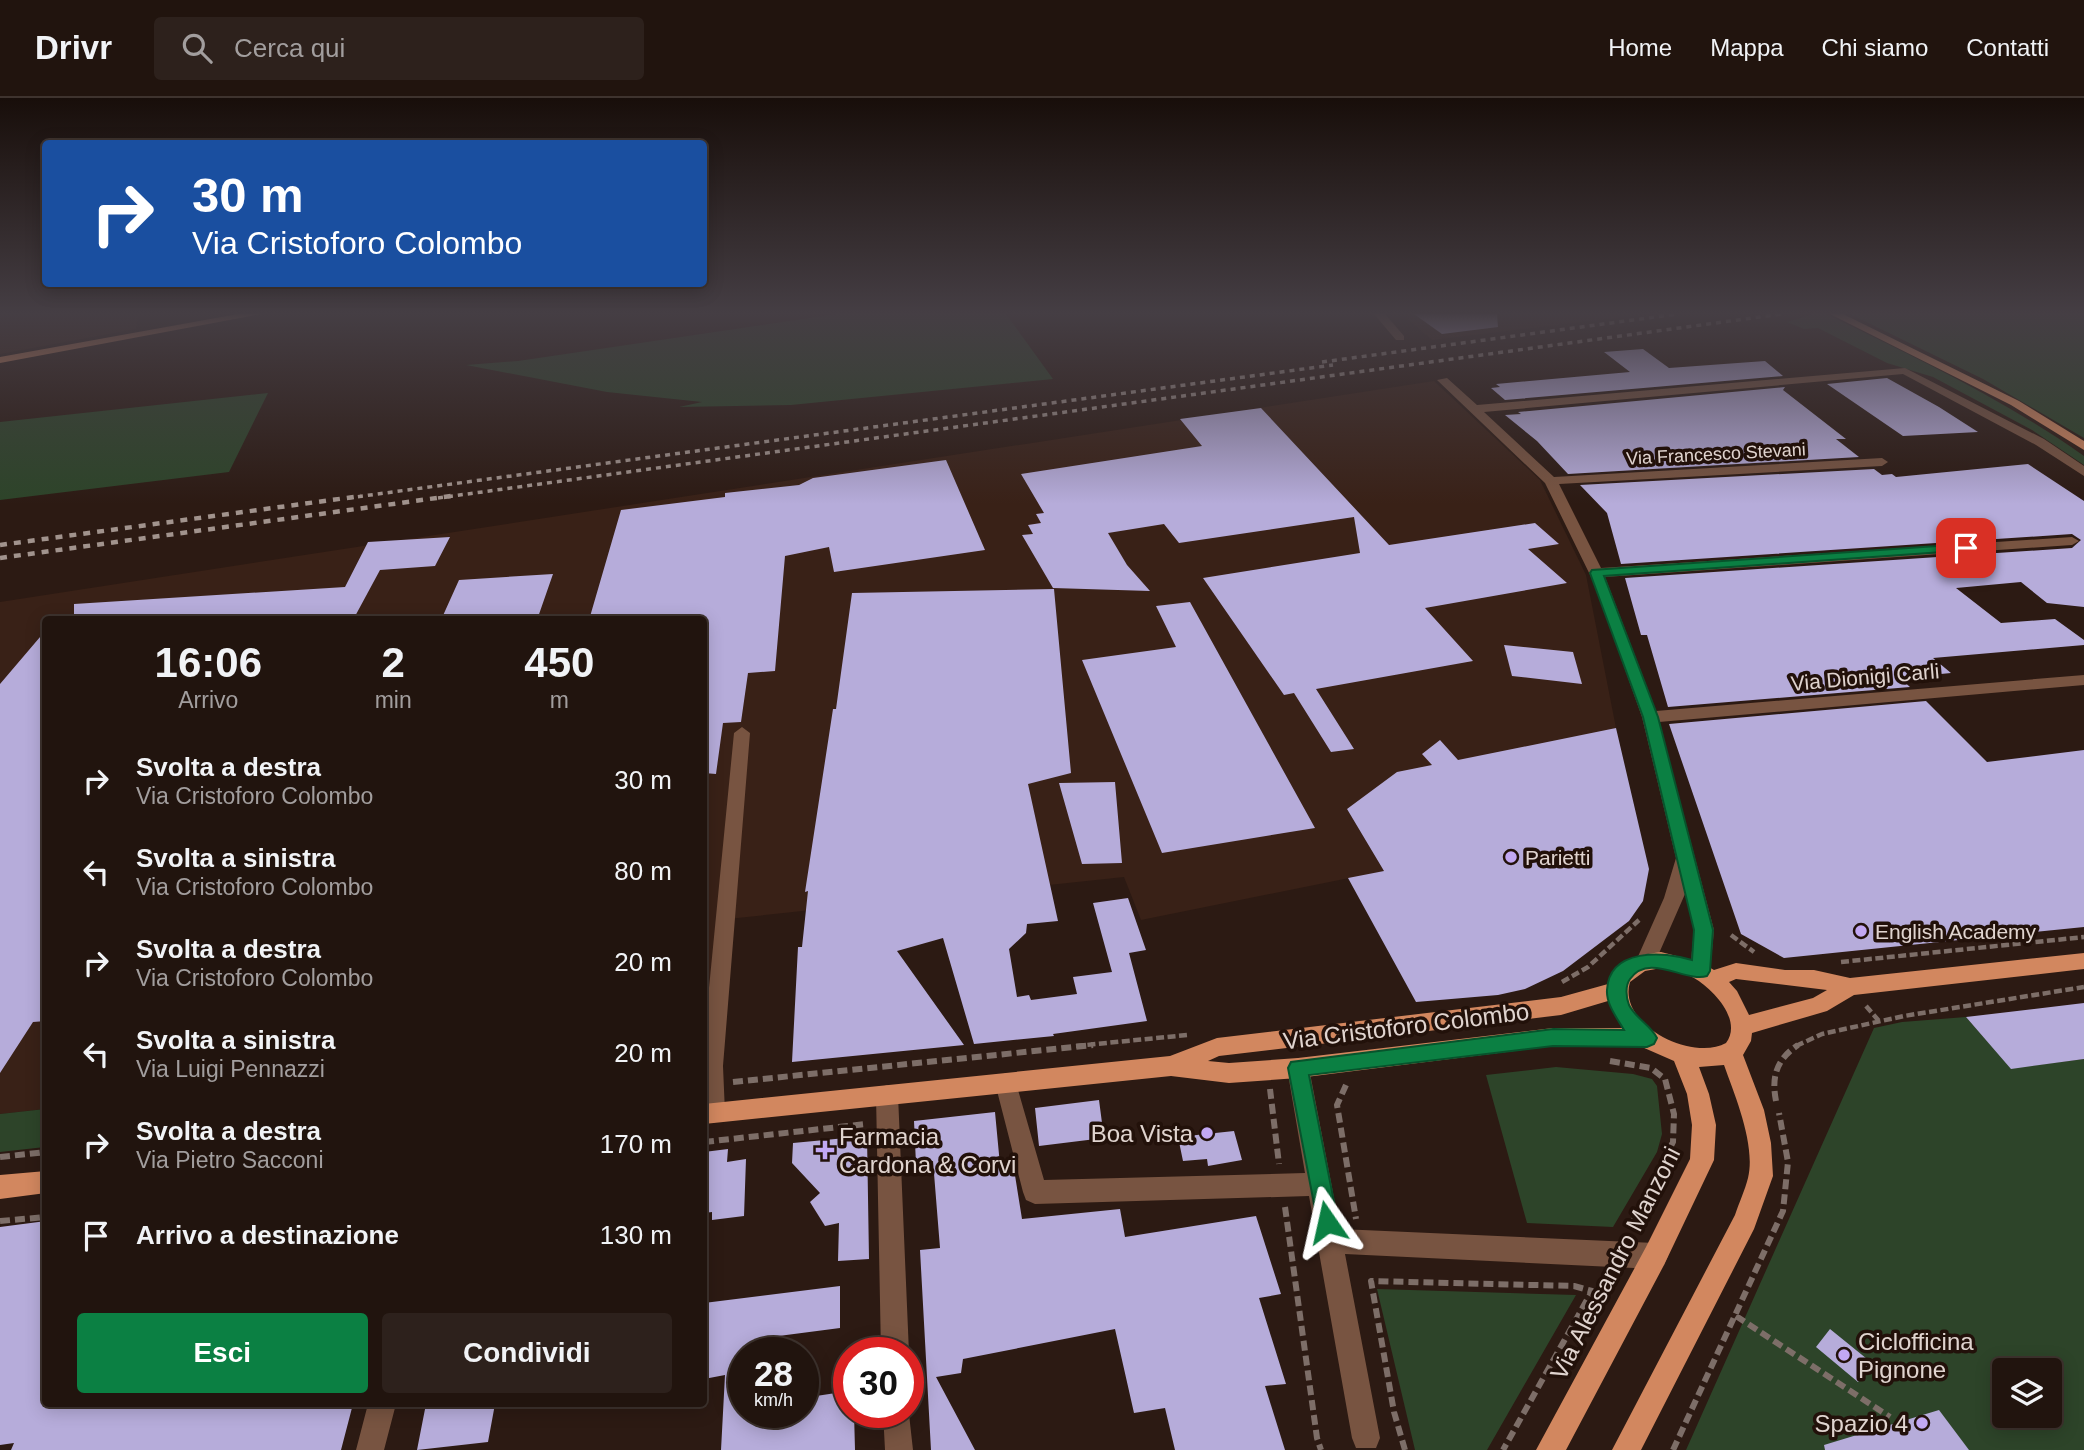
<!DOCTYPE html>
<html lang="it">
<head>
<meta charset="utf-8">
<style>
  body { margin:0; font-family:Arial,sans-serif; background:#2d211c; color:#f1f3f6; height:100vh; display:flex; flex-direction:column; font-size:26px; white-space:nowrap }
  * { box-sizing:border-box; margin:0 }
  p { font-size:23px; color:#a29e9e }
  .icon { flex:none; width:38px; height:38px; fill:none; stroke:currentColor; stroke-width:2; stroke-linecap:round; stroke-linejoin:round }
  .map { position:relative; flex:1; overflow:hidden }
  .details { position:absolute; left:42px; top:518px; width:665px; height:791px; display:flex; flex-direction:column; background:#21140e; border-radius:7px; box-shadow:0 4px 18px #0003,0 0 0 2px #3e332e }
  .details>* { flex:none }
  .guide { position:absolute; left:42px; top:42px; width:665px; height:147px; border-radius:7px; box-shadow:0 4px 18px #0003,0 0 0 2px #3e332e; background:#1a4fa0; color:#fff; overflow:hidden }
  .buttons { position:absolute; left:1992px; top:1260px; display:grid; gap:14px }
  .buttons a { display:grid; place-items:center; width:70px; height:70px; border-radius:7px; background:#21140e; box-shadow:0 4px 18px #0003,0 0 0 2px #3e332e; font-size:35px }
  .speed { position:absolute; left:728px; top:1239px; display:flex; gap:14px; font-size:35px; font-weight:700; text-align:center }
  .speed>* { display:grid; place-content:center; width:91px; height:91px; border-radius:50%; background:#21140e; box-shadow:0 4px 18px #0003,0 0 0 2px #3e332e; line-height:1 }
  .speed small { font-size:18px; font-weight:400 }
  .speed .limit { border:10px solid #d22; background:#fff; color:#111 }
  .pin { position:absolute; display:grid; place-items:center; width:60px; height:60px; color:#fff; margin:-30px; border-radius:14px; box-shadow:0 4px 10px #0006 }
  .me { position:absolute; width:77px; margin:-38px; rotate:349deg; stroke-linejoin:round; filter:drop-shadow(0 0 5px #0008) }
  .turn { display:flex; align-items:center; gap:24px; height:147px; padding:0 35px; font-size:32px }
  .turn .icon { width:91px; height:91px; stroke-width:2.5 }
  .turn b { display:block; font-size:49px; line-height:60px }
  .eta { display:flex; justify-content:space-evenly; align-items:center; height:119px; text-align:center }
  .eta b { font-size:42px; font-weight:600; line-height:49px }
  .button { display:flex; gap:14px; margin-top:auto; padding:14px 35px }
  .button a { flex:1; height:80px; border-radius:7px; background:#0b8043; color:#fff; font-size:28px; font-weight:600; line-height:80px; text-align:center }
  .button a+a { background:#2d211c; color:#f1f3f6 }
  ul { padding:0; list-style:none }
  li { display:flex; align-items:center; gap:21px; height:91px; padding:0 35px }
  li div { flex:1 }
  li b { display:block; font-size:26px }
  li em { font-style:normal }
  header { display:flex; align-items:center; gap:42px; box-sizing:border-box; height:98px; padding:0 35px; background:#21140e; border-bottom:2px solid #3e332e }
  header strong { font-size:33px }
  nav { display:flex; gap:38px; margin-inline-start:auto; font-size:24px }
  .search { width:490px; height:63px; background:#2d211c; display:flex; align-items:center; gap:18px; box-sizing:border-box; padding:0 24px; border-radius:7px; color:#a29e9e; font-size:26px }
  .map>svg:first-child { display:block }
</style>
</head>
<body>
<header>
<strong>Drivr</strong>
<div class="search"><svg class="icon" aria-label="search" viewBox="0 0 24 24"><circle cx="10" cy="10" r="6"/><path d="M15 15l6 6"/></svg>Cerca qui</div>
<nav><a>Home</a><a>Mappa</a><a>Chi siamo</a><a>Contatti</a></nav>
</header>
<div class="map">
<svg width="2084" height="1352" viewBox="0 0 2084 1352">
  <rect width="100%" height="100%" fill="#2c1a13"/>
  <path fill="#392117" d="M0,216H149L138,218L136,231L0,256Z
    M1402,216H1648L1432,242Z
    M1434,283L1540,382L1586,477L1616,630L1347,711L1384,773L1141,822L1124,779L718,822L704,961V522H46L45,1011L0,1016V504Z"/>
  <path fill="#2d4429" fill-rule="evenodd" d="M837,216H1006L1053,281L791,307L679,309L702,304L607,294L466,267L518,263Z
    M1813,216H1826C1915,259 2003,301 2084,358V367L2032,332L1933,279L1887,265L1818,230L1804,231L1787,224Z
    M1850,216H2084V340L1983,281Z
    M268,295L229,374L0,402V324Z
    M1966,919L2011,970L2084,961V1352H1686L1874,930L1902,924ZM2004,1272H2049V1318H2004Z
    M1556,969L1633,976L1652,981L1657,988L1662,1036L1657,1054L1613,1129L1527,1125L1486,977Z
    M45,1011V1049L0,1054V1016Z
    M1377,1191L1576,1197L1487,1352H1415Z"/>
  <path fill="#b6acda" d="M1414,216H1497L1498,229L1442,236Z
    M1643,251L1669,270L1765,263L1783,278L1505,302L1491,290L1500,289L1496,286L1630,274L1604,254Z
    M1887,280L1939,309L1978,334L1903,338L1827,286Z
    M1785,289L1783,292L1846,341H1836L1859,359L1568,376L1537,343L1505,317L1521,316L1518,314Z
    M1261,310L1389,447L1535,425L1559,446L1528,451L1567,485L1425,510L1473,563L1316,591L1354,651L1331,654L1294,595L1284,597L1203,480L1360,455L1354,419L1179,445L1164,426L1108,435L1127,467L1150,493L1053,490L1022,437L1033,436L1028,427L1041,425L1036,416L1044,415L1021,376L1202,348L1180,321Z
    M946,362L985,452L834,474L829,449L785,458L775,573L748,575L741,624L723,625L716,676L704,675V522H589L621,412L725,399V395L799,387L813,380Z
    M2028,366L2084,403V509L2047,505L2021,484L1956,490L2001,525L2055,521L2084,542V547L1933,560L1951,575L1900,580L1910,589L1668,609L1647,537H1641L1625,480L2072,450L2081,442L2072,436L1621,466L1607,415L1580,387L1874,371L1882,377L1892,376L1896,379Z
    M450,439L435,468L380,472L353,522H74V506L345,489L368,444Z
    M553,476L537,522H441L459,482Z
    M1054,491L1071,675L1028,686L1058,823L1027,826L1026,835L1009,851L1017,899L1029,897L1031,902L1077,896L1073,879L1112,874L1093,805L1128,800L1146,852L1129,855L1147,923L1053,936L1054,938L974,946L943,840L897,853L964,947L792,964L798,849H802L808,793L805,794L833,611H836L852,495Z
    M1190,504L1253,618L1315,730L1162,755L1082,562L1176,549L1156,508Z
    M46,532V923L33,924L0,975V586Z
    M1504,547L1573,554L1582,586L1512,578Z
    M1926,603L1987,664L2084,652V829L1784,860L1741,836L1669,626Z
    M1616,630L1649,771L1643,803L1629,823L1563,873L1525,891L1498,897L1416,904L1348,780L1384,773L1347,711L1397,674L1432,667L1422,656L1440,642L1458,662Z
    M1115,684L1122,765L1082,766L1059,685Z
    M2084,905V961L2011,971L1966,919Z
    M1099,1002L1104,1040L1039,1048L1035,1010Z
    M995,1014L1000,1067L1013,1065L1022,1121L1120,1111L1125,1139L1256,1118L1281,1196L1259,1200L1286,1286L1265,1288L1285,1352H1175L1165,1310L1134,1315L1115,1231L963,1261L961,1275L936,1279L975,1352H931L920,1152L940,1150L933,1063L916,1066L914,1023Z
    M1234,1033L1242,1062L1208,1068L1207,1061L1183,1063L1178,1039Z
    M867,1038L869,1161L838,1163L839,1125L825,1128L810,1104L820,1095L792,1065L793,1045Z
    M728,1051L727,1064L746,1061L744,1118L712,1122V1114L704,1115V1054Z
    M46,1123V1306H353L341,1352H11L14,1345L0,1347V1129Z
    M840,1188V1230L771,1239L769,1255H744V1314H803V1300L849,1293V1314H854L855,1352H721L725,1277L704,1281V1205Z
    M1830,1231L1872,1265L1858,1284L1816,1249Z
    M426,1306H495L488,1344L417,1352Z
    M1939,1312L1969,1352H1825L1824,1347Z"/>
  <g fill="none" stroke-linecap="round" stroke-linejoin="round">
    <path stroke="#7d6e68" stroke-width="4.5" stroke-dasharray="8 3.5" stroke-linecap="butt" d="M1731,837L1754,854
      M1841,864L2084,839
      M1562,884L1588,869L1639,822
      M1866,908L1879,923
      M1076,948L1187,937
      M1796,948L1822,936L1904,918L2084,889"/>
    <path stroke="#7d6e68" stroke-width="6" stroke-dasharray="10 5" stroke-linecap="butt" d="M1610,963L1651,970L1665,981L1674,1016L1673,1044L1628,1133
      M733,984L1093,947
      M1346,987L1337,1007L1356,1121
      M1270,991L1279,1066
      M1776,1003C1771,978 1777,961 1798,947
      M704,1044L866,1026
      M0,1059L46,1054
      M1285,1109L1317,1340L1321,1352
      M0,1123L46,1119
      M1736,1218L1890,1319
      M1405,1352L1394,1314L1371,1183L1574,1188L1592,1193L1503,1352
      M1673,1352L1783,1113L1788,1064L1779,1015"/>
    <path fill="#785441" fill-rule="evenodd" d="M1374,216H1385L1404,238V242H1396Z
      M1905,270L2044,341L2084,368V378L2036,347L1903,276L1484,314L1554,379L1882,360L1888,364L1882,368L1559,386L1601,470L2072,439L2079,443L2072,447L1605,479L1656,613L2084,577V587L1659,624L1714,832L1710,873L1707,879L1700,881L1693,879L1690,873L1694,832L1685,796L1653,869L1646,871L1639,869L1636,863L1664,800L1676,760L1642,619L1595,487L1545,385L1437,282L1447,280L1477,307Z
      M742,629L750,635L723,968L725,1015L721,1022L713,1025L704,1019V941L734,635Z
      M1298,960L1306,963L1309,970L1340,1131L1655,1145L1664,1149L1668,1158L1664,1167L1655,1171L1345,1156L1380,1340L1376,1350H1356L1352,1340L1309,1098L1035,1106L1026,1102L1023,1094L995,985L998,978L1006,975L1014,978L1044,1082L1305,1075L1287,970L1290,963Z
      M887,987L895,990L898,997L909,1255L908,1256L881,1255L876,997L879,990Z
      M368,1306H396L384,1352H356Z
      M908,1307L913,1352H885L883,1314H908Z"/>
    <path fill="#d2875f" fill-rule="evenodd" d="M238,216H261L0,265V259Z
      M1830,216H1843L2019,303L2084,343V352L2011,307Z
      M1661,854L1700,864L1714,872L1736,865L1785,872H1814L1850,880L2084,855V871L1854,897L1827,913L1752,935L1751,943L1743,957L1764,1012L1771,1045L1773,1078L1754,1131L1641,1352H1612L1735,1117C1739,1105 1745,1092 1748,1080C1756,1047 1735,998 1724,967L1699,969L1709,996L1716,1027L1714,1062L1664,1167L1566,1352H1536L1646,1149L1690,1061L1692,1027L1687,996L1674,963L1642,949L1553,948L1298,980L1229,985L1171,978L704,1026V1006L1170,958L1217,940L1561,899L1608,886C1616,861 1639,857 1661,854ZM1661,870C1672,873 1684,874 1694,880C1713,891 1743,922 1726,945C1693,964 1617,927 1630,884L1645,873ZM1736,881L1827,892L1813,900L1749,917L1737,893L1729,884ZM1608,903L1623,930H1553L1298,960L1229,965L1208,963L1219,958L1561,917Z
      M46,1073V1095L0,1101V1077Z"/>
    <path stroke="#a1938d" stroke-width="3.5" stroke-dasharray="5 5" stroke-linecap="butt" d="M1322,264L1677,216
      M348,400L1333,267
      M438,400L1781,216"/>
    <path stroke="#a1938d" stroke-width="4.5" stroke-dasharray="7 7" stroke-linecap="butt" d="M0,447L361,398
      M0,460L451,398"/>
  </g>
  <linearGradient id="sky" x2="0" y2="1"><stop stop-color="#180e0a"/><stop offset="0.53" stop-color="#453e44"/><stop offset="1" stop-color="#453e44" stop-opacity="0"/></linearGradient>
  <rect width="2084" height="406" fill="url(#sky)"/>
  <path fill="#0b8043" stroke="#07532c" stroke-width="2" d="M1966,446L1971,447V452L1604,478L1658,619L1713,832L1710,873L1707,878C1686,885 1649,854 1630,881C1625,888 1626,899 1629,907C1636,921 1651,927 1657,940L1654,946L1647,949L1553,948L1309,977L1338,1124L1335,1132L1327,1135L1319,1132L1288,970L1291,964L1553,931L1624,932C1617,920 1606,906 1607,892C1609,850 1664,853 1692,862L1694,832L1643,619L1590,475L1592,472Z"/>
  <g fill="#c2a8f3" stroke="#22110a" stroke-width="2.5">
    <circle cx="1511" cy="759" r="7"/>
    <circle cx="1861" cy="833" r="7"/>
    <circle cx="1207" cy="1035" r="7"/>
    <path d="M821.5 1041.5h7v7h7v7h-7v7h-7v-7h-7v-7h7z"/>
    <circle cx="1844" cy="1257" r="7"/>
    <circle cx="1922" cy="1325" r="7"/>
  </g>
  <g text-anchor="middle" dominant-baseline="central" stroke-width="7" stroke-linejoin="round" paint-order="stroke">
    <g font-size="18" fill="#e0d4cf" stroke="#22110a">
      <text transform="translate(1716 356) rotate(-3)">Via Francesco Stevani</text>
    </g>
    <g font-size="21" fill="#e0d4cf" stroke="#22110a">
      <text transform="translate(1865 579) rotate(-5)">Via Dionigi Carli</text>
    </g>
    <g font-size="21" fill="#e0d4cf" stroke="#22110a" text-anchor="start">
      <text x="1525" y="759">Parietti</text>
      <text x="1875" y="833">English Academy</text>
    </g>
    <g font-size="24" fill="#e0d4cf" stroke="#22110a">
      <text transform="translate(1406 928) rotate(-7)">Via Cristoforo Colombo</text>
      <text transform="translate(1615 1165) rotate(-63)">Via Alessandro Manzoni</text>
    </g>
    <g font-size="24" fill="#e0d4cf" stroke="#22110a" text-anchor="end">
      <text x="1193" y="1035">Boa Vista</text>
      <text x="839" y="1038" text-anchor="start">Farmacia<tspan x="839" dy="28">Cardona &amp; Corvi</tspan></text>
      <text x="1858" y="1243" text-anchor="start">Ciclofficina<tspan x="1858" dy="28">Pignone</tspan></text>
      <text x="1908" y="1325">Spazio 4</text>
    </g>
  </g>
</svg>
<div class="buttons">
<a><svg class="icon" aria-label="layers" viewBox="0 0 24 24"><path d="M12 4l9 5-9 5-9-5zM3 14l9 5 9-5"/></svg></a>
</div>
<div class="speed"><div>28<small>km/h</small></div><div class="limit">30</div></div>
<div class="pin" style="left:1966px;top:450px;background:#d93025"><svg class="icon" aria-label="arrive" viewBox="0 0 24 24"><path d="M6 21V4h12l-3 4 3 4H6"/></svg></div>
<svg class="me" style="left:1327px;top:1124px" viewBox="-20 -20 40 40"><path d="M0-17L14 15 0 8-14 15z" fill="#0b8043" stroke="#fff" stroke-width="4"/></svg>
<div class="guide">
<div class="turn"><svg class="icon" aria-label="right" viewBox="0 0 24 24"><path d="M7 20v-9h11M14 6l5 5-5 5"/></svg><div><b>30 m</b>Via Cristoforo Colombo</div></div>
</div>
<section class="details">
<div class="eta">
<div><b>16:06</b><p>Arrivo</p></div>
<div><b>2</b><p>min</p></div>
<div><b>450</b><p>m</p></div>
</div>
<ul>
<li><svg class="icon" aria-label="right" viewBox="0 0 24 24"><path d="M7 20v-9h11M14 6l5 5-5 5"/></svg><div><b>Svolta a destra</b><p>Via Cristoforo Colombo</p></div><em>30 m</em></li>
<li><svg class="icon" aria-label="left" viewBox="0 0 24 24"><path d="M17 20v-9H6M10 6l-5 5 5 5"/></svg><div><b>Svolta a sinistra</b><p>Via Cristoforo Colombo</p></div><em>80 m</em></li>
<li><svg class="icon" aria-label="right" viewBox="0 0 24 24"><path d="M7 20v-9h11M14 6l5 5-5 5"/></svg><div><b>Svolta a destra</b><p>Via Cristoforo Colombo</p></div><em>20 m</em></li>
<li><svg class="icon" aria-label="left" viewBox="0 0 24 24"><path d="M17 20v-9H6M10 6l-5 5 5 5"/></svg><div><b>Svolta a sinistra</b><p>Via Luigi Pennazzi</p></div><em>20 m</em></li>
<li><svg class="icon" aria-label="right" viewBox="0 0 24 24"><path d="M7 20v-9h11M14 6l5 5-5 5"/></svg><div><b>Svolta a destra</b><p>Via Pietro Sacconi</p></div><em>170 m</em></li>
<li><svg class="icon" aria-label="arrive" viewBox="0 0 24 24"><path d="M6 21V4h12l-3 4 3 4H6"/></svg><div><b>Arrivo a destinazione</b></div><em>130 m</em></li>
</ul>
<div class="button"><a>Esci</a><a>Condividi</a></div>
</section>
</div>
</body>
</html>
